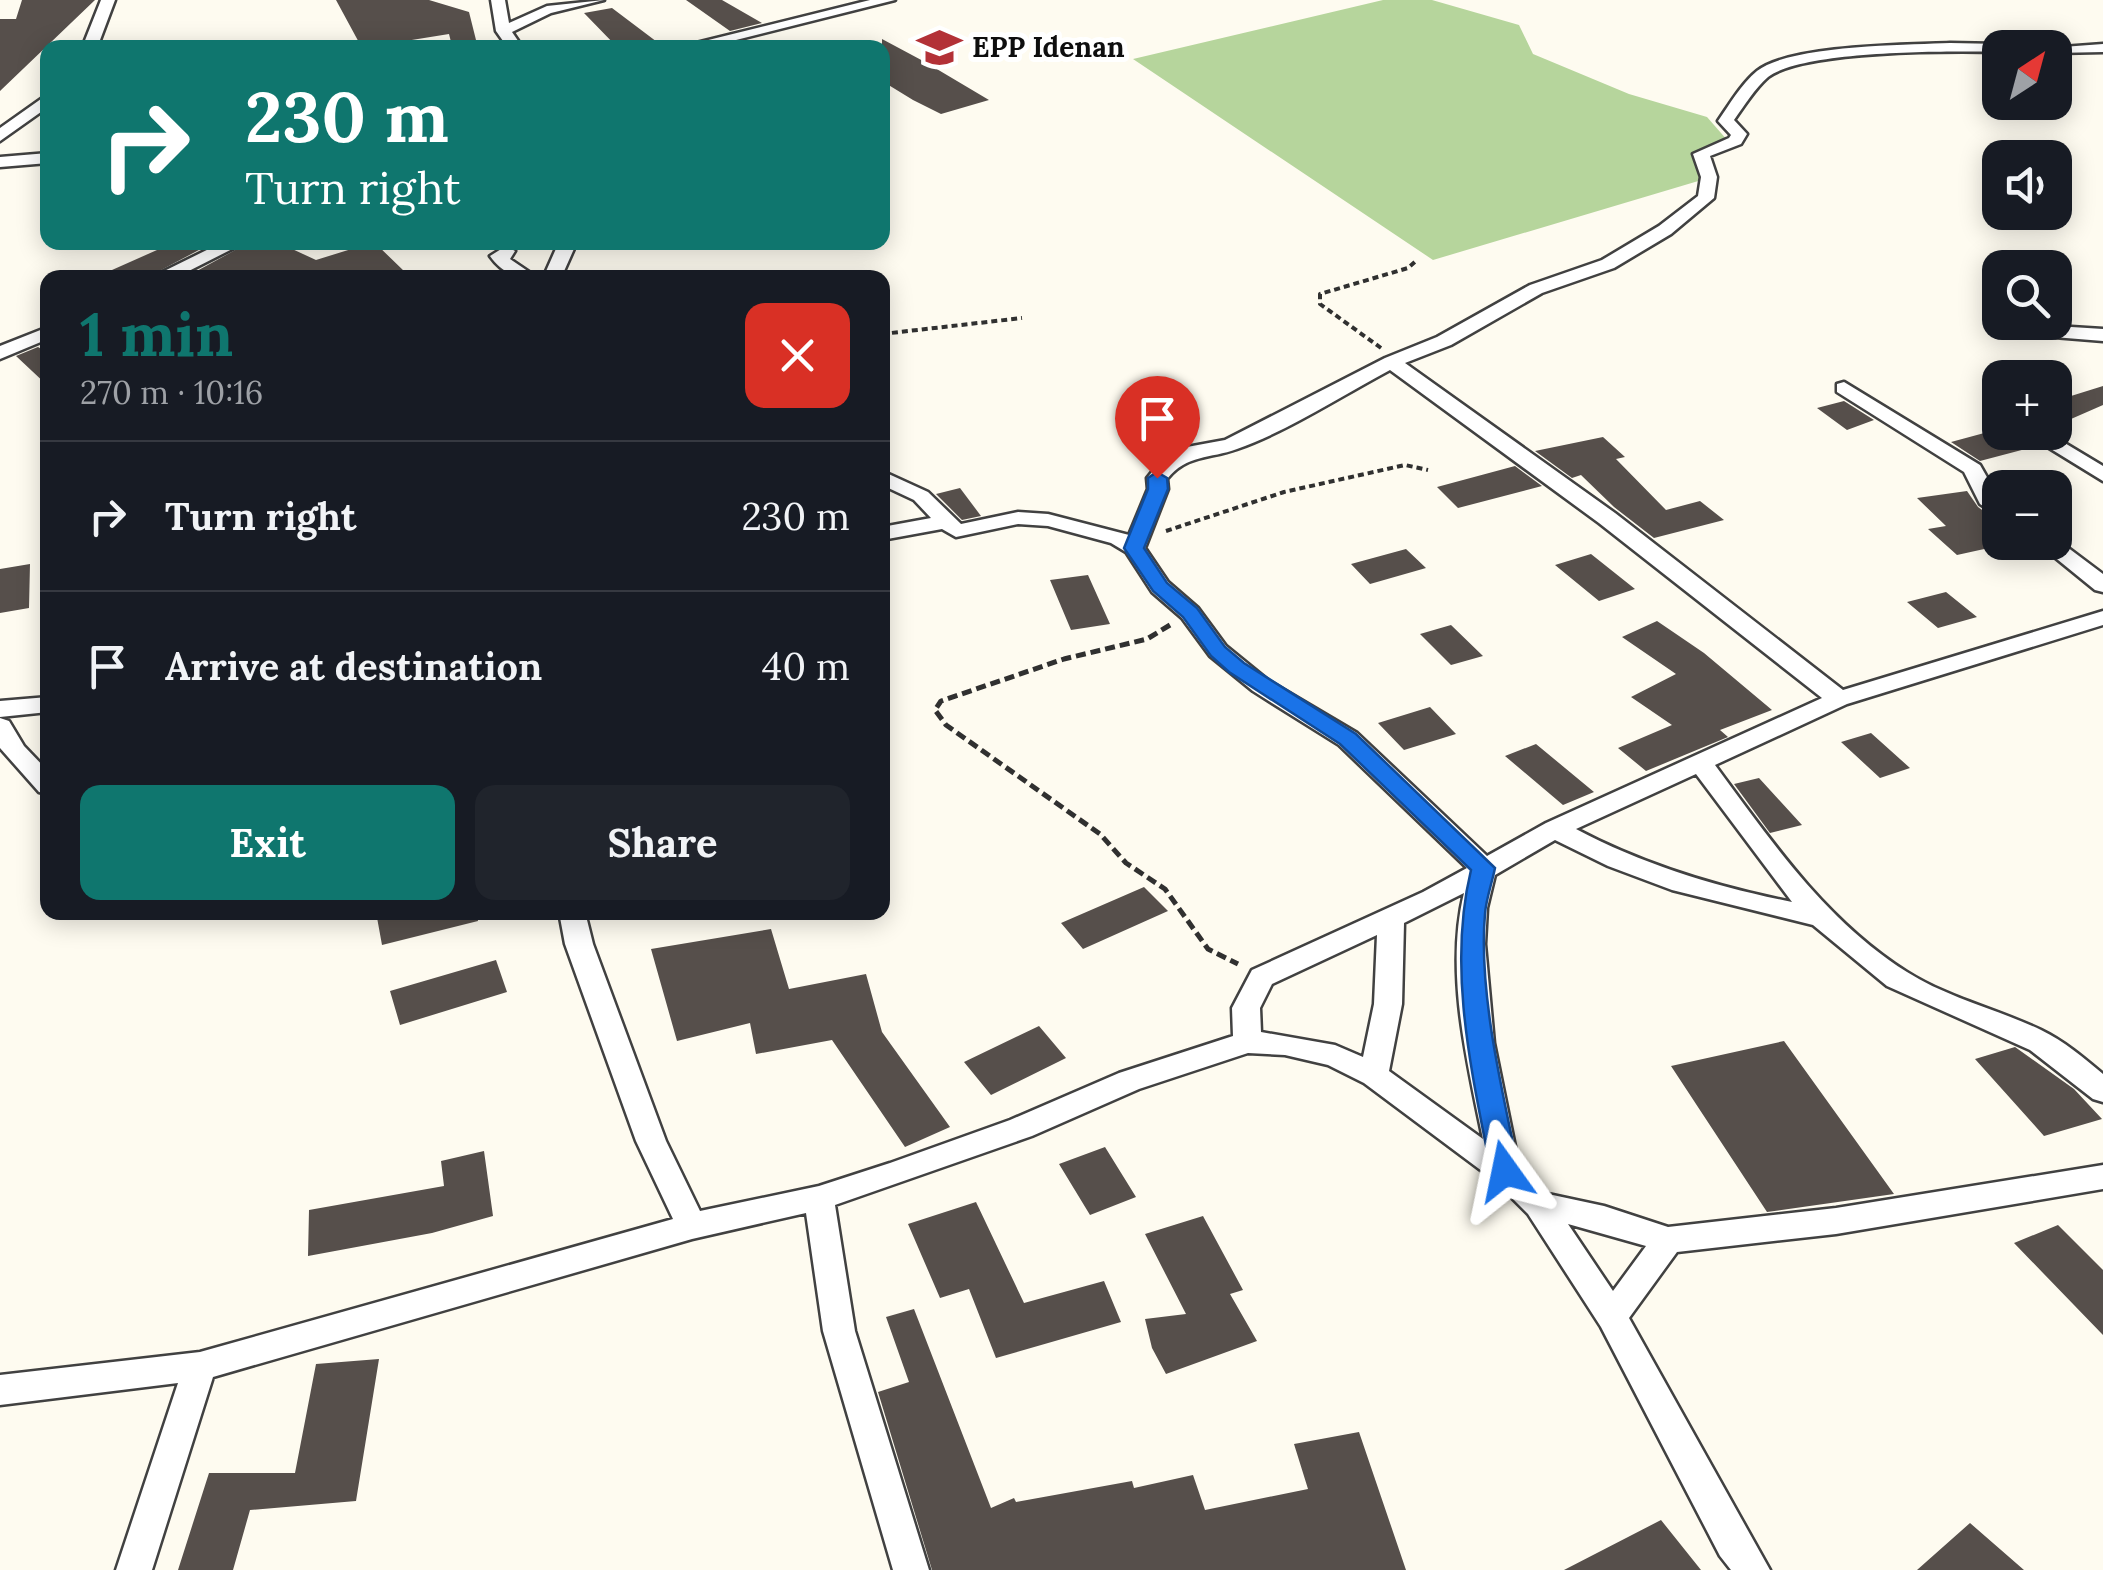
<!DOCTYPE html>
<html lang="en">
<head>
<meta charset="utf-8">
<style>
  body { margin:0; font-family:Lora,serif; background:#20242c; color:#f1f3f6; height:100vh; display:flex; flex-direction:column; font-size:38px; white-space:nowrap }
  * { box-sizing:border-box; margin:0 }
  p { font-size:32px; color:#9ea1a6 }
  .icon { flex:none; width:55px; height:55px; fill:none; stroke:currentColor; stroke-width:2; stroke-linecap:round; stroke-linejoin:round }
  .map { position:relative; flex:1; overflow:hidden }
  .drawer { position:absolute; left:40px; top:270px; width:850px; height:650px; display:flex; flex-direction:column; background:#171b24; border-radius:20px; box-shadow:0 5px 25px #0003 }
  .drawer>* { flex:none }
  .guide { position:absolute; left:40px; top:40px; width:850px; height:210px; border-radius:20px; box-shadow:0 5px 25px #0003; background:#0f766e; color:#fff; overflow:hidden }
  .needle { width:65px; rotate:36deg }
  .buttons { position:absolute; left:1982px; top:30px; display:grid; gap:20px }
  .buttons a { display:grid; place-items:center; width:90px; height:90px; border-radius:20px; background:#171b24; box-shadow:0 5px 25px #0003; font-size:50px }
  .pin { position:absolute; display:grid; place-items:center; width:85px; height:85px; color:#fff; margin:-102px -42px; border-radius:50% 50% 50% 0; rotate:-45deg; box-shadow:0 0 10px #0007 }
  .pin .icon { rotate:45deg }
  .me { position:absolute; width:110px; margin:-55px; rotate:348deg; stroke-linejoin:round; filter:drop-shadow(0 0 8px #0008) }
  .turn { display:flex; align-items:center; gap:35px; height:210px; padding:0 40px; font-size:45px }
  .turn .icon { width:130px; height:130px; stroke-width:2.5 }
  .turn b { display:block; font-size:70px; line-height:85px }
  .round { display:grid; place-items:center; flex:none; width:105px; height:105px; border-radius:20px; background:#20242c }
  .headline { display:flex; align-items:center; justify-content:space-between; height:170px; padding:0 40px }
  h1 { font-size:60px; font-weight:800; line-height:75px; color:#0f766e }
  .button { display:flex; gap:20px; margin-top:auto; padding:20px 40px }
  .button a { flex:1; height:115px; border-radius:20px; background:#0f766e; color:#fff; font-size:40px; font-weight:800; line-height:115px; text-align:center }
  .button a+a { background:#20242c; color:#f1f3f6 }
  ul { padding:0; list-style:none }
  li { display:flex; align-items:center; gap:30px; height:150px; padding:0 40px; border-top:2px solid #363941 }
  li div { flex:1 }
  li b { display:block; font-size:38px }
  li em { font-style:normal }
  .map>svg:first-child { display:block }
</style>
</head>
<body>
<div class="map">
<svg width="2103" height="1570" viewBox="0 0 2103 1570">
  <rect width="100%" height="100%" fill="#fefbf0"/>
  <path fill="#b6d59c" d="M1383,0H1432L1519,25L1533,54L1629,94L1707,117L1728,141L1696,152L1705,179L1433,260L1133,59Z"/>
  <path fill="#564f4b" d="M22,0H95L0,91V19H16Z
    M336,0H429L469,12L476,40L451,42L449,34L362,48Z
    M686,0H722L762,23L730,31Z
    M612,8L665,48H618L584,13Z
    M882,39L925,62L989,100L941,114L913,100L882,81Z
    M175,242H214L146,278H94Z
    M250,242H277L316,260L374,242L405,272L384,278H184Z
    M38,347L48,353V386L16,356Z
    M2103,386V405L2055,426V401Z
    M1844,401L1874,420L1847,430L1817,408Z
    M1988,432H2057V434L2051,433L2041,439V445L1980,461L1951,442Z
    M1603,437L1625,457L1616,459L1666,510L1700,501L1724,520L1654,538L1614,507L1581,475L1572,478L1535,451Z
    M1515,466L1542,486L1458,508L1437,487Z
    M960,488L981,516L962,520L936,494Z
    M1967,491L1978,507L2000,523V542H2016L1957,555L1928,529L1946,526L1917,498Z
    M1406,549L1426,568L1370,584L1351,564Z
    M1591,554L1635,589L1599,601L1555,565Z
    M30,564L29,608L0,613V569Z
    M1088,575L1110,624L1071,630L1050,580Z
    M1946,592L1977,617L1938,628L1907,602Z
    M1657,621L1704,653L1772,710L1720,730L1728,737L1646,771L1618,748L1672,725L1631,697L1676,674L1622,637Z
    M1451,625L1483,656L1451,665L1420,634Z
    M1430,707L1456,734L1404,750L1378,723Z
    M1871,733L1910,768L1880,778L1841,742Z
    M1536,744L1594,792L1563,805L1505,756Z
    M1759,778L1802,825L1770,833L1734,784Z
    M1144,887L1168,911L1083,949L1061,923Z
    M376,912H477L478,921L382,945Z
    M771,929L789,989L866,974L882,1032L950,1127L905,1147L832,1040L756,1054L750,1023L677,1041L651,949Z
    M496,960L507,992L400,1025L390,991Z
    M1039,1026L1066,1058L991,1095L964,1062Z
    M1784,1041L1894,1194L1767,1212L1671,1066Z
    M2015,1047L2074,1089L2102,1119L2044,1136L1975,1059Z
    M1105,1147L1136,1197L1090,1215L1059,1164Z
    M484,1151L493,1216L432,1233L308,1256L309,1210L444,1186L441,1161Z
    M976,1202L1024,1303L1104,1281L1121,1322L996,1358L969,1289L940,1298L908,1224Z
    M1203,1216L1243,1290L1230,1294L1257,1341L1166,1374L1152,1348L1145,1319L1186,1314L1145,1234Z
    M2058,1225L2103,1270V1335L2014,1243Z
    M914,1309L991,1508L1014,1498L1016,1502L1132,1481L1134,1488L1193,1475L1205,1510L1308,1489L1294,1444L1359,1432L1406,1570H932L878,1392L909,1382L886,1317Z
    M379,1359L356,1501L250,1510L233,1570H178L209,1473H295L316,1364Z
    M1661,1520L1701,1570H1564Z
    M1970,1523L2024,1570H1917Z"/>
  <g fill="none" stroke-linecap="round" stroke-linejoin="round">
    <defs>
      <path id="minor" d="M101,0H115L97,48H82Z
        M491,0H505L509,23L547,6L604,0L551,13L512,32L523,48H508L496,31Z
        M870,0H895L704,48H676Z
        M1950,43L2000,44L2007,48H2000V52C1952,51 1804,50 1768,77C1755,88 1744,106 1734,120L1747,134L1741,144L1710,156L1717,177L1714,198L1671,234L1614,268L1542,293L1451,345L1405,363L1615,513L1843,690L2103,611V625L1847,704L1715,765C1771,841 1826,921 1907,972C1948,998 1997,1009 2041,1030C2064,1041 2084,1058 2103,1074V1102L2093,1099L2030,1050L1887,986L1813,925L1672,890L1608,866L1555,840L1495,875L1487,908L1485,944L1494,1043L1519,1166L1548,1194L1604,1206L1668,1227L1836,1208L2103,1165V1189L1836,1234L1677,1252L1629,1318L1770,1570H1731L1720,1556L1601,1327L1528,1214L1494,1180L1364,1083L1328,1065L1285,1055L1248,1053L1139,1089L1032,1136L835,1205L855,1331L929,1570H893L823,1331L806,1213L692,1239L213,1377L152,1570H116L178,1383L0,1405V1375L200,1352L673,1219L636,1141L565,944L559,912H585L593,944L666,1141L700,1211L819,1186L890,1163L1010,1120L1119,1073L1233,1036L1232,1008L1252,970L1423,892L1467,868L1339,745L1253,691L1210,656L1182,618L1152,592L1126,552L1111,543L1048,526L1018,524L956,537L942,529L882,540V527L931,518L914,500L882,485V471L928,492L961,524L1018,512L1048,514L1129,535L1148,489L1147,478L1164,457L1187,447L1225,440L1385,358L1437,337L1530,285L1602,260L1659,226L1698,196L1701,177L1693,154L1729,138L1731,135L1718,121C1729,105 1742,83 1757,71C1790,45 1906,45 1950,43ZM1390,370L1599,523L1822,698L1546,823L1487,856L1357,733L1269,681L1226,646L1198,608L1168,582L1145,548L1168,489L1167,479C1187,454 1210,459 1237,449C1288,431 1341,396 1390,370ZM1696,774L1792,902C1717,887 1644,865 1576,829ZM1464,893C1445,971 1467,1062 1483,1139L1389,1071L1402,1004L1404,923ZM1377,935L1374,1004L1363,1057L1335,1045L1261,1032L1260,1008L1272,984ZM1568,1224L1646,1246L1613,1291Z
        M2103,44V52L2055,53V48H2049Z
        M48,94V107L0,141V128Z
        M48,153V163L0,167V157Z
        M223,242H246L175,278H150Z
        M559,242H577L561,278H543Z
        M506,246L515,251L510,259L538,278C516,278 503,274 490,256Z
        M2024,324L2103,329V341L2017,334L2015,330Z
        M48,327V339L0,359V346Z
        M1844,382L1980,465L2000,500V517L1980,504L1964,472L1837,392V384Z
        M2053,436L2103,466V481L2046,446L2043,442Z
        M2055,538L2103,574V592L2095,590L2036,542H2055Z
        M48,697V712L0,717V701Z
        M0,718L9,721L24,746L48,771V794L39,792L0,748Z"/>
    </defs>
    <use href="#minor" stroke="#414141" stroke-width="5"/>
    <path stroke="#303030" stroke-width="4" stroke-dasharray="6 4" stroke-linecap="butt" d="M882,334L1022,318
      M1381,348L1320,304V294L1408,268L1417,260
      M1166,531L1284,492L1405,465L1428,470"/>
    <path stroke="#303030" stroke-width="5" stroke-dasharray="10 5" stroke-linecap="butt" d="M1170,625L1147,639L1064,659L941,701L935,710L946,725L1100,834L1126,863L1165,889L1208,949L1238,964"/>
    <use href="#minor" fill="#fff" fill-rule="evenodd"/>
  </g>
  <path fill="#1a73e8" stroke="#114b97" stroke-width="2.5" d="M1157,472L1167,478L1168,489L1144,548L1167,583L1197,608L1225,647L1244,663L1356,734L1495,868C1492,883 1486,899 1485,914C1478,992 1503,1095 1519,1171L1515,1179L1505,1182L1495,1179L1491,1171C1472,1073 1447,969 1471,870L1340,744L1229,672L1211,656L1183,617L1153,591L1124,548L1148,489V478Z"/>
  <defs>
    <symbol id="school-bare" viewBox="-9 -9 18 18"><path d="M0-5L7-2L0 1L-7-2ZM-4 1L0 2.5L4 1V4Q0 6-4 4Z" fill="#b33137" stroke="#fff" stroke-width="2.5" paint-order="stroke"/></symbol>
  </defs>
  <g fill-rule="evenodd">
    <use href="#school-bare" x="908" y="16" width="63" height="63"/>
  </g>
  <g text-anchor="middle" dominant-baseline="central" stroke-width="10" stroke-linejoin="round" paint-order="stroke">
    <g font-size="28" font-weight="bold" fill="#0e0e0e" stroke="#fff" text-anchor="start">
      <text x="972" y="47">EPP Idenan</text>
    </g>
  </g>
</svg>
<div class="buttons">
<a><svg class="needle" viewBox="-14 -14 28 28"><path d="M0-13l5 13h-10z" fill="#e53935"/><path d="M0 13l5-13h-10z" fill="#9ea1a6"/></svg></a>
<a><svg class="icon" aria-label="sound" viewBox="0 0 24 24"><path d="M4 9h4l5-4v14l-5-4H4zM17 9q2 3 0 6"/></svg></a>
<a><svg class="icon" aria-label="search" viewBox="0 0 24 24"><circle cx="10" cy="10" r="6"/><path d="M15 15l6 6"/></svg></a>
<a>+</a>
<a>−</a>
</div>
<div class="pin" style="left:1157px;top:478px;background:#d93025"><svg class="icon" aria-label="arrive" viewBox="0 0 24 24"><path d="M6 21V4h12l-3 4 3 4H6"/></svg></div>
<svg class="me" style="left:1505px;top:1171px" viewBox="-20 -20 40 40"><path d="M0-17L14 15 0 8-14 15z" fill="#1a73e8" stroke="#fff" stroke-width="4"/></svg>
<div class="guide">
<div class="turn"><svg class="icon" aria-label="right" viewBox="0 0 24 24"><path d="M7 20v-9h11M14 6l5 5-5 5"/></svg><div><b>230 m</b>Turn right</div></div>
</div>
<section class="drawer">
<div class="headline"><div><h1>1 min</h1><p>270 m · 10:16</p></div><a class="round" style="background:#d93025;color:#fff"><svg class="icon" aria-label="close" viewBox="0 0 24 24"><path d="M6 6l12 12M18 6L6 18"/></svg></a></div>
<ul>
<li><svg class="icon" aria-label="right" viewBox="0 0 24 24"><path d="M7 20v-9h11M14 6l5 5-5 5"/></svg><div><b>Turn right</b></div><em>230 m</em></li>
<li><svg class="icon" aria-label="arrive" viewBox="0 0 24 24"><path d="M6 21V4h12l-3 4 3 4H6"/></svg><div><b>Arrive at destination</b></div><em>40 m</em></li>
</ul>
<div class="button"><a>Exit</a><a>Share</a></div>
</section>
</div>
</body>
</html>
